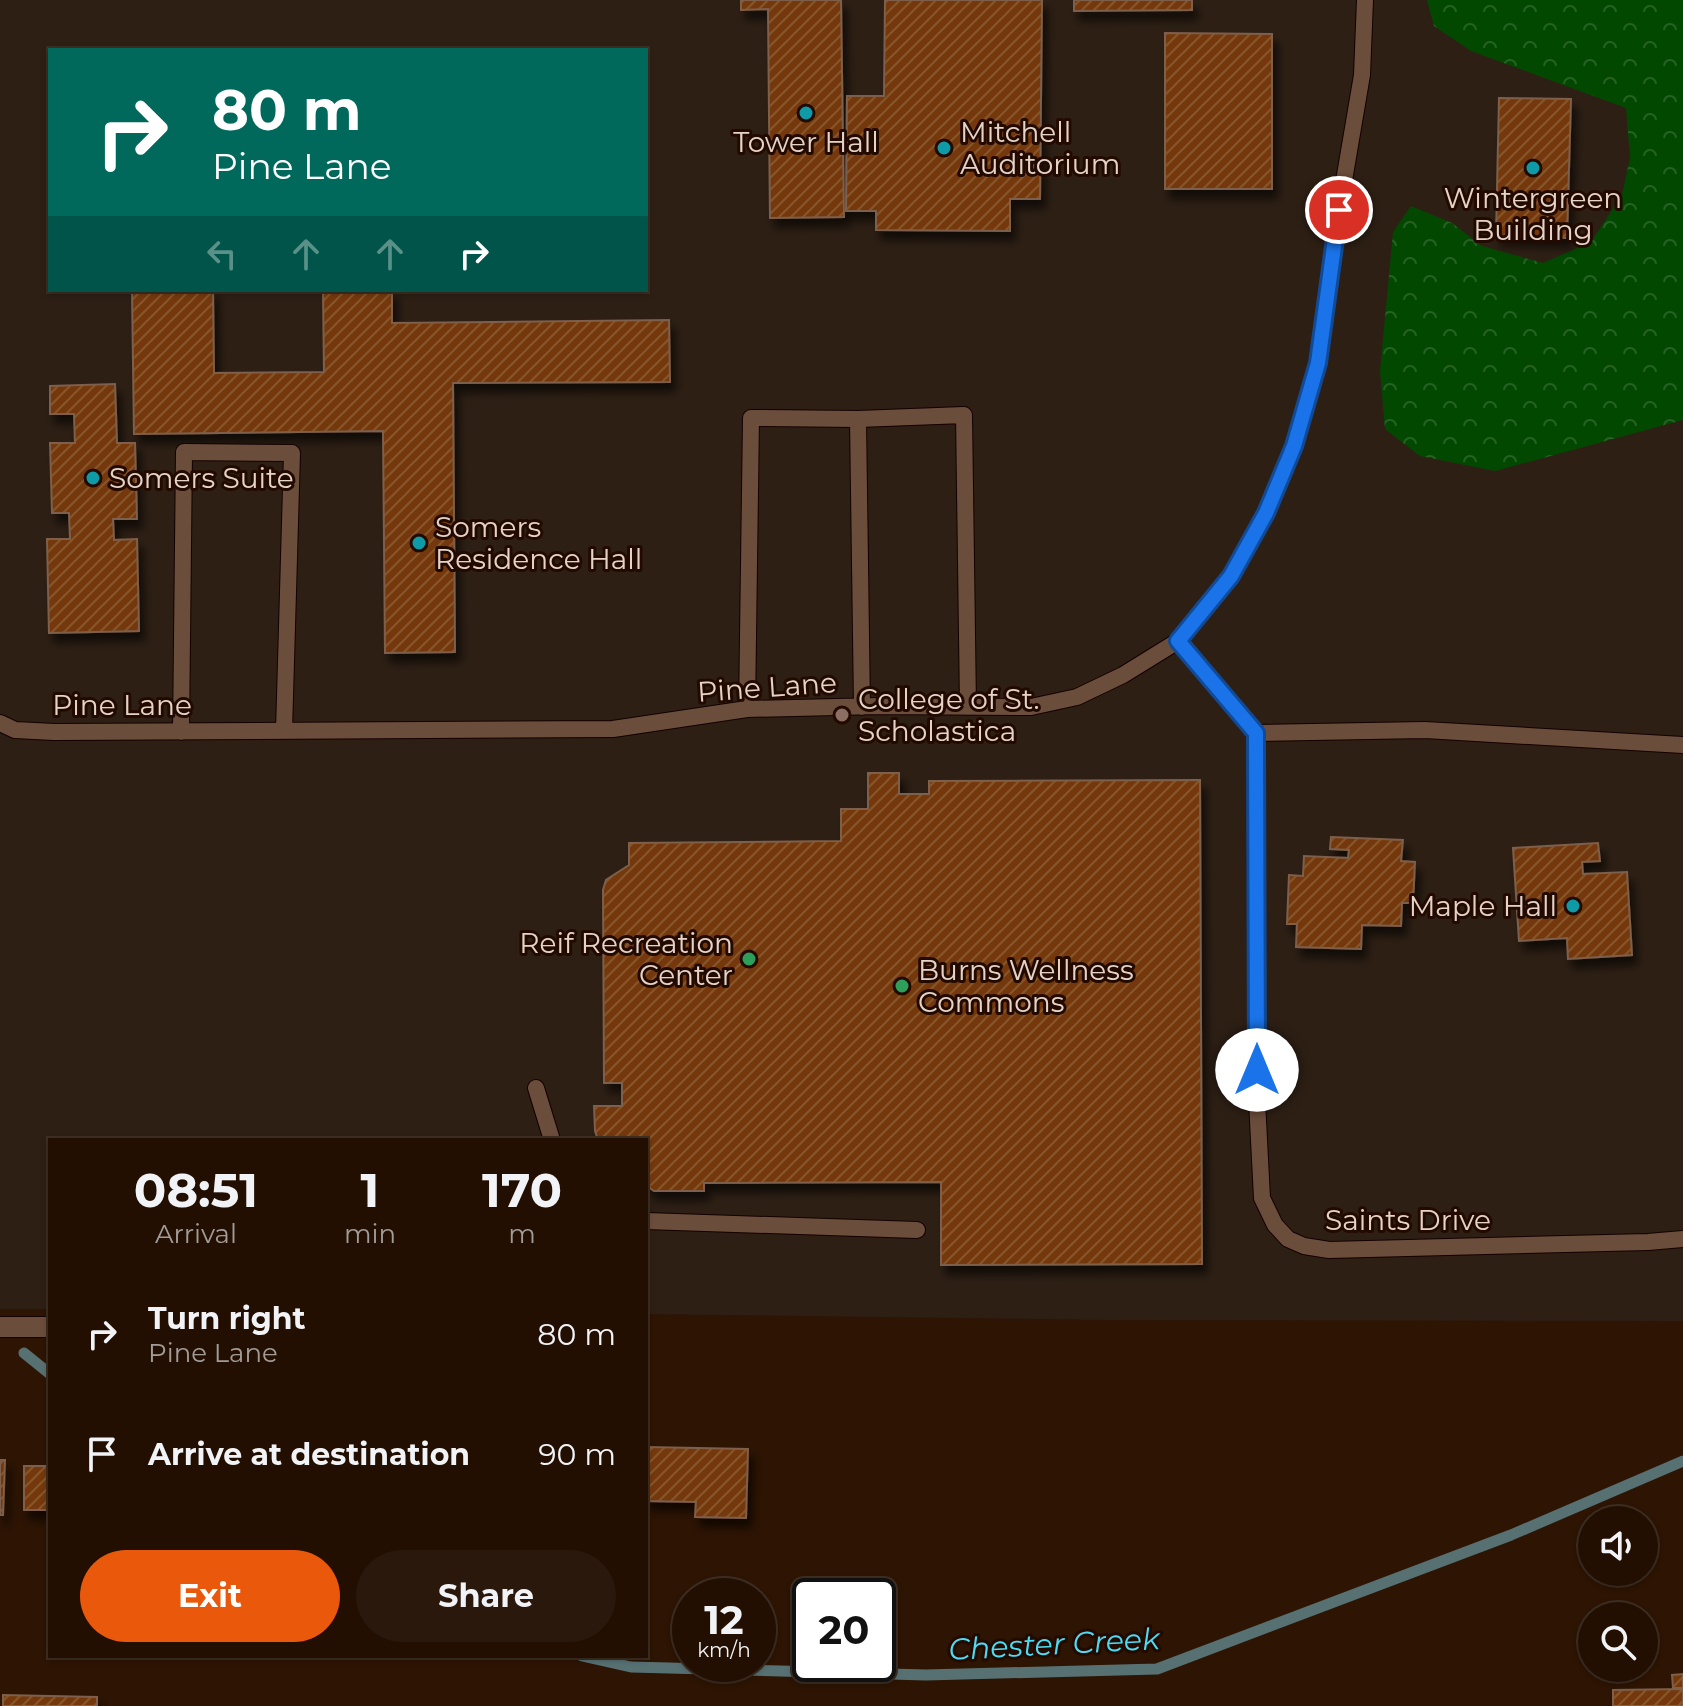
<!DOCTYPE html>
<html lang="en">
<head>
<meta charset="utf-8">
<style>
  body { margin:0; font-family:Montserrat,sans-serif; background:#2a180c; color:#f1f3f6; height:100vh; display:flex; flex-direction:column; font-size:30px; white-space:nowrap }
  * { box-sizing:border-box; margin:0 }
  p { font-size:26px; color:#a29c99 }
  .icon { flex:none; width:44px; height:44px; fill:none; stroke:currentColor; stroke-width:2; stroke-linecap:round; stroke-linejoin:round }
  .map { position:relative; flex:1; overflow:hidden }
  .drawer { position:absolute; left:48px; top:1138px; width:600px; height:520px; display:flex; flex-direction:column; background:#220f02; border-radius:0px; box-shadow:0 2px 6px #0004,0 0 0 2px #3f2f24 }
  .drawer>* { flex:none }
  .hud { position:absolute; left:48px; top:48px; width:600px; height:244px; border-radius:0px; box-shadow:0 2px 6px #0004,0 0 0 2px #3f2f24; background:#00695c; color:#fff; overflow:hidden }
  .tools { position:absolute; left:1578px; top:1506px; display:grid; gap:16px }
  .tools a { display:grid; place-items:center; width:80px; height:80px; border-radius:50%; background:#220f02; box-shadow:0 2px 6px #0004,0 0 0 2px #3f2f24; font-size:40px }
  .speed { position:absolute; left:672px; top:1578px; display:flex; gap:16px; font-size:40px; font-weight:700; text-align:center }
  .speed>* { display:grid; place-content:center; width:104px; height:104px; border-radius:50%; background:#220f02; box-shadow:0 2px 6px #0004,0 0 0 2px #3f2f24; line-height:1 }
  .speed small { font-size:20px; font-weight:400 }
  .speed .limit { border:4px solid #111; border-radius:12px; background:#fff; color:#111 }
  .pin { position:absolute; display:grid; place-items:center; width:68px; height:68px; color:#fff; margin:-34px; border:4px solid #fff; border-radius:50%; box-shadow:0 2px 8px #0007 }
  .me { position:absolute; width:88px; margin:-44px; rotate:0deg; stroke-linejoin:round; filter:drop-shadow(0 0 6px #0008) }
  .turn { display:flex; align-items:center; gap:28px; height:168px; padding:0 32px; font-size:36px }
  .turn .icon { width:104px; height:104px; stroke-width:2.5 }
  .turn b { display:block; font-size:56px; line-height:68px }
  .lanes { display:flex; align-items:center; height:76px; padding:0 32px; background:#0003; justify-content:center; gap:40px; direction:ltr }
  .lanes .off { opacity:.35 }
  .eta { display:flex; justify-content:space-evenly; align-items:center; height:136px; text-align:center }
  .eta b { font-size:48px; font-weight:700; line-height:56px }
  .primary-button { display:flex; gap:16px; margin-top:auto; padding:16px 32px }
  .primary-button a { flex:1; height:92px; border-radius:48px; background:#ea580c; color:#fff; font-size:32px; font-weight:700; line-height:92px; text-align:center }
  .primary-button a+a { background:#2a180c; color:#f1f3f6 }
  ul { padding:0; list-style:none }
  li { display:flex; align-items:center; gap:24px; height:120px; padding:0 32px }
  li div { flex:1 }
  li b { display:block; font-size:30px }
  li em { font-style:normal }
  .map>svg:first-child { display:block }
</style>
</head>
<body>
<div class="map">
<svg width="1683" height="1706" viewBox="0 0 1683 1706">
  <defs>
    <pattern id="forest-crowns" width="20" height="18" patternUnits="userSpaceOnUse" patternTransform="scale(2)"><rect width="20" height="18" fill="#024801"/><path d="M2 6a3 3 0 1 1 6 0M12 15a3 3 0 1 1 6 0" fill="none" stroke="#276225"/></pattern>
    <pattern id="building-hatch" width="6" height="6" patternUnits="userSpaceOnUse" patternTransform="scale(2)"><rect width="6" height="6" fill="#743908"/><path d="M-1 1l2-2M0 6l6-6M5 7l2-2" fill="none" stroke="#88552a"/></pattern>
    <filter id="shadow"><feDropShadow dx="5" dy="9" stdDeviation="4" flood-color="#0009"/></filter>
  </defs>
  <rect width="100%" height="100%" fill="#2d1403"/>
  <path fill="#2d1f14" fill-rule="evenodd" d="M0,0H1683V1321L1107,1320L646,1314V1140H50V1309H0ZM50,50H646V290H50Z"/>
  <path fill="url(#forest-crowns)" d="M1427,0H1683V420L1495,471L1420,456L1385,429L1380,371L1393,232L1411,206L1452,223L1482,246L1543,263L1591,242L1622,195L1630,157L1626,108L1471,51L1434,26Z"/>
  <g fill="none" stroke-linecap="round" stroke-linejoin="round">
    <path stroke="#577173" stroke-width="11" d="M24,1353L50,1374
      M582,1656L631,1667L926,1675L1157,1669L1511,1535L1683,1461"/>
  </g>
  <path fill="url(#building-hatch)" stroke="#7d5e4b" stroke-width="2" filter="url(#shadow)" d="M741,0H841L844,217L770,218L768,9L741,10Z
    M885,0H1042L1040,199H1010V231L876,230V211H846L847,96H884Z
    M1074,0H1192V10L1074,11Z
    M1165,33L1272,34V189H1165Z
    M1499,98L1571,99L1567,238L1496,236Z
    M132,290H213L214,373L324,372L323,290H392V323L669,320L670,382L453,383L455,652L385,653L383,431L134,434Z
    M115,384L117,443H135L137,519H113L114,540L137,539L139,631L49,633L47,539H70L69,513H52L50,443H75L74,414H50V386Z
    M868,773H899V794H929V781L1200,780L1202,1264L941,1265V1182L704,1183V1191H654L646,1185V1140H598L595,1131L594,1106H622V1083H604L603,890L606,880L629,865V843L841,841V809H868Z
    M1331,837L1403,840L1401,861L1415,862L1413,903H1402L1401,926L1362,925L1361,949L1296,947L1297,924H1287L1289,875L1303,876L1304,856L1348,858L1349,850L1330,849Z
    M1598,843L1600,861L1582,862L1583,874L1627,872L1632,955L1568,959L1567,938L1519,941L1513,848Z
    M646,1447L748,1449L746,1518L695,1517L696,1502L646,1501Z
    M0,1460H5L3,1515H0Z
    M24,1466H50V1510H24Z
    M1683,1674V1688H1673L1672,1675Z
    M1683,1689V1706H1613V1690Z
    M3,1695L97,1697V1706H3Z"/>
  <g fill="none" stroke-linecap="round" stroke-linejoin="round">
    <defs>
      <path id="service" d="M858,419L862,707
        M1178,641L1256,733L1257,1101L1262,1198L1275,1225L1288,1239L1304,1246L1329,1250L1648,1242L1683,1239
        M747,709L751,418L858,419L964,415L968,707
        M0,723L15,730L54,732L613,729L747,709L879,706L1031,707L1077,697L1123,675L1178,641L1231,576L1266,513L1294,446L1318,363L1339,210L1362,75L1365,0
        M181,732L184,452L292,453L284,731
        M1256,733L1425,730L1683,745
        M536,1088L552,1140
        M646,1221L917,1230"/>
      <path id="minor" d="M0,1327H50"/>
    </defs>
    <use href="#service" stroke="#140100" stroke-width="18"/>
    <use href="#minor" stroke="#140100" stroke-width="22"/>
    <use href="#service" stroke="#6b4d3b" stroke-width="16"/>
    <use href="#minor" stroke="#6b4d3b" stroke-width="20"/>
  </g>
  <g fill="none" stroke-linecap="round" stroke-linejoin="round">
    <defs>
      <path id="route" d="M1257,1070L1256,733L1178,641L1231,576L1266,513L1294,446L1318,363L1339,210"/>
    </defs>
    <use href="#route" stroke="#114b97" stroke-width="20"/>
    <use href="#route" stroke="#1a73e8" stroke-width="14"/>
  </g>
  <g fill="#0f9aa8" stroke="#230a00" stroke-width="3">
    <circle cx="806" cy="113" r="8"/>
    <circle cx="944" cy="148" r="8"/>
    <circle cx="1533" cy="168" r="8"/>
    <circle cx="93" cy="478" r="8"/>
    <circle cx="419" cy="543" r="8"/>
    <circle cx="1573" cy="906" r="8"/>
  </g>
  <circle fill="#8d6e63" stroke="#230a00" stroke-width="3" cx="842" cy="715" r="8"/>
  <g fill="#2e9e5b" stroke="#230a00" stroke-width="3">
    <circle cx="749" cy="959" r="8"/>
    <circle cx="902" cy="986" r="8"/>
  </g>
  <g text-anchor="middle" dominant-baseline="central" stroke-width="6" stroke-linejoin="round" paint-order="stroke">
    <g font-size="28" fill="#e5d3c8" stroke="#230a00" text-anchor="start">
      <text x="960" y="132">Mitchell<tspan x="960" dy="32">Auditorium</tspan></text>
      <text x="806" y="142" text-anchor="middle">Tower Hall</text>
      <text x="1533" y="198" text-anchor="middle">Wintergreen<tspan x="1533" dy="32">Building</tspan></text>
      <text x="109" y="478">Somers Suite</text>
      <text x="435" y="527">Somers<tspan x="435" dy="32">Residence Hall</tspan></text>
      <text x="858" y="699">College of St.<tspan x="858" dy="32">Scholastica</tspan></text>
      <text x="1557" y="906" text-anchor="end">Maple Hall</text>
      <text x="733" y="943" text-anchor="end">Reif Recreation<tspan x="733" dy="32">Center</tspan></text>
      <text x="918" y="970">Burns Wellness<tspan x="918" dy="32">Commons</tspan></text>
    </g>
    <g font-size="28" fill="#e5d3c8" stroke="#230a00">
      <text transform="translate(767 687) rotate(-4)">Pine Lane</text>
      <text x="122" y="705">Pine Lane</text>
      <text x="1408" y="1220">Saints Drive</text>
    </g>
    <g font-size="30" font-style="italic" fill="#4cdcf4" stroke="#230a00">
      <text transform="translate(1054 1644) rotate(-3)">Chester Creek</text>
    </g>
  </g>
</svg>
<div class="tools">
<a><svg class="icon" aria-label="sound" viewBox="0 0 24 24"><path d="M4 9h4l5-4v14l-5-4H4zM17 9q2 3 0 6"/></svg></a>
<a><svg class="icon" aria-label="search" viewBox="0 0 24 24"><circle cx="10" cy="10" r="6"/><path d="M15 15l6 6"/></svg></a>
</div>
<div class="speed"><div>12<small>km/h</small></div><div class="limit">20</div></div>
<div class="pin" style="left:1339px;top:210px;background:#d93025"><svg class="icon" aria-label="arrive" viewBox="0 0 24 24"><path d="M6 21V4h12l-3 4 3 4H6"/></svg></div>
<svg class="me" style="left:1257px;top:1070px" viewBox="-20 -20 40 40"><circle r="19" fill="#fff"/><path d="M0-13L10 11 0 6-10 11z" fill="#1a73e8"/></svg>
<div class="hud">
<div class="turn"><svg class="icon" aria-label="right" viewBox="0 0 24 24"><path d="M7 20v-9h11M14 6l5 5-5 5"/></svg><div><b>80 m</b>Pine Lane</div></div>
<div class="lanes"><svg class="icon off" aria-label="left" viewBox="0 0 24 24"><path d="M17 20v-9H6M10 6l-5 5 5 5"/></svg><svg class="icon off" aria-label="ahead" viewBox="0 0 24 24"><path d="M12 20V5M6 11l6-6 6 6"/></svg><svg class="icon off" aria-label="ahead" viewBox="0 0 24 24"><path d="M12 20V5M6 11l6-6 6 6"/></svg><svg class="icon" aria-label="right" viewBox="0 0 24 24"><path d="M7 20v-9h11M14 6l5 5-5 5"/></svg></div>
</div>
<section class="drawer">
<div class="eta">
<div><b>08:51</b><p>Arrival</p></div>
<div><b>1</b><p>min</p></div>
<div><b>170</b><p>m</p></div>
</div>
<ul>
<li><svg class="icon" aria-label="right" viewBox="0 0 24 24"><path d="M7 20v-9h11M14 6l5 5-5 5"/></svg><div><b>Turn right</b><p>Pine Lane</p></div><em>80 m</em></li>
<li><svg class="icon" aria-label="arrive" viewBox="0 0 24 24"><path d="M6 21V4h12l-3 4 3 4H6"/></svg><div><b>Arrive at destination</b></div><em>90 m</em></li>
</ul>
<div class="primary-button"><a>Exit</a><a>Share</a></div>
</section>
</div>
</body>
</html>
